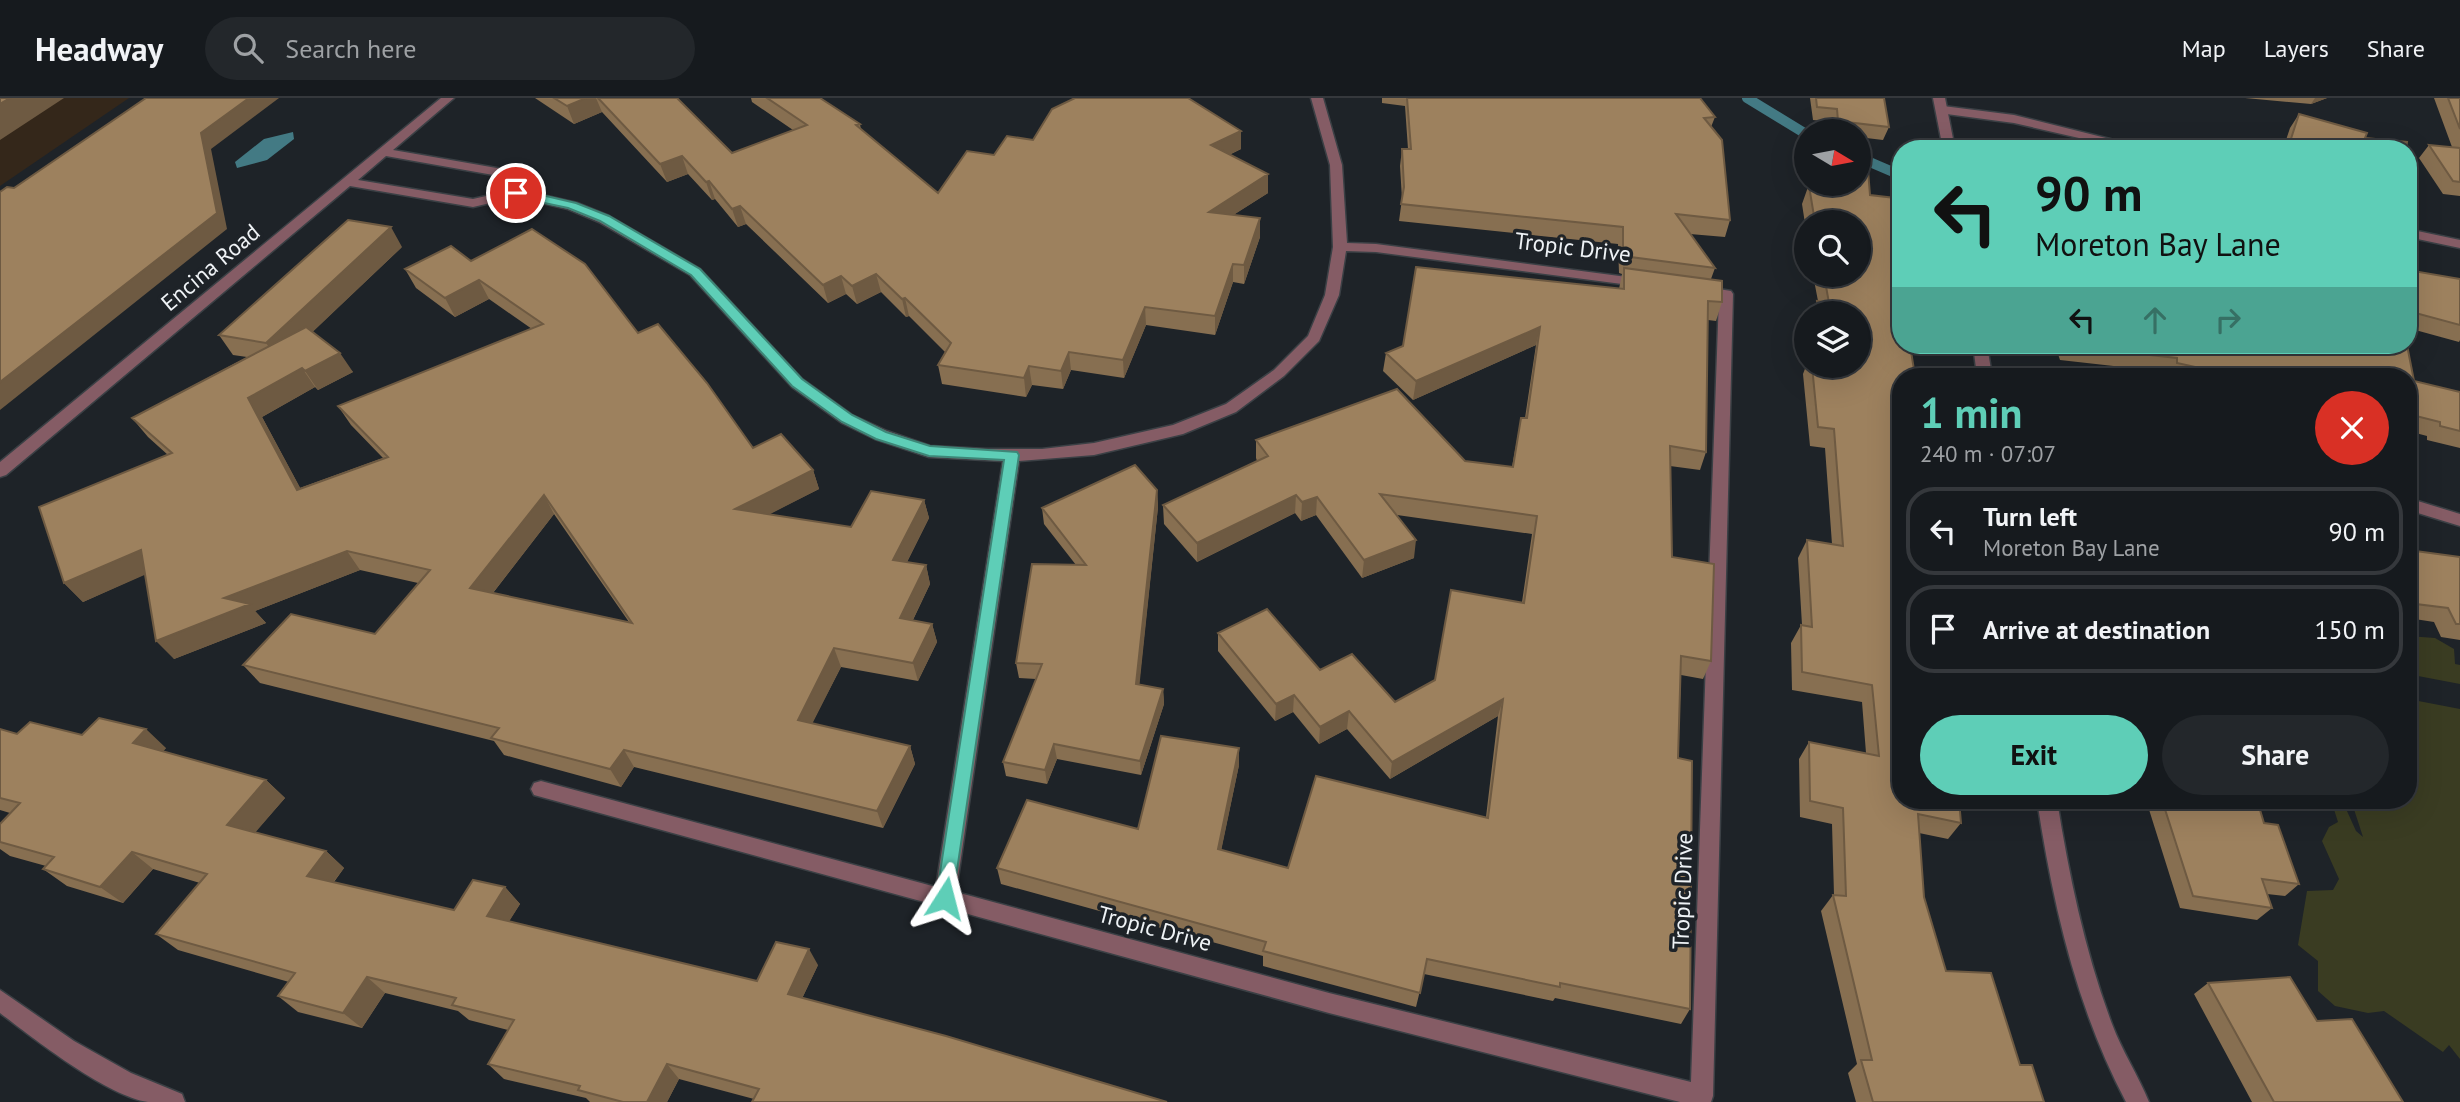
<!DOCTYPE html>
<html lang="en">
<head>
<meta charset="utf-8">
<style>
  body { margin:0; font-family:"PT Sans",sans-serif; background:#23272b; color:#f1f3f6; height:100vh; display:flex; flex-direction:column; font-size:26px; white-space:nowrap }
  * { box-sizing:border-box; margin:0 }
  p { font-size:23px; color:#9ea1a4 }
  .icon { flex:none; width:38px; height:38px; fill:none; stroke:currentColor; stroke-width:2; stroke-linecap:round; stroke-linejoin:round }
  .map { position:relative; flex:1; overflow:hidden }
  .sheet { position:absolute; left:1892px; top:270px; width:525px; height:441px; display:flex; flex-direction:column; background:#161a1e; border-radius:28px; box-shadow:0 7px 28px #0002,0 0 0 2px #35383c }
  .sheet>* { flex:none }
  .banner { position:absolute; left:1892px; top:42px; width:525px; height:214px; border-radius:28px; box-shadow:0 7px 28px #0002,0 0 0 2px #35383c; background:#5eceb7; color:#111; overflow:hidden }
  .needle { width:46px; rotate:100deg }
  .buttons { position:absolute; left:1794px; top:21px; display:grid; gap:14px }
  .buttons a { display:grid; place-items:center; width:77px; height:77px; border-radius:50%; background:#161a1e; box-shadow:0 7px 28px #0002,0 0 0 2px #35383c; font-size:35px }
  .pin { position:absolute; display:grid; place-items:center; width:60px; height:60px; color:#fff; margin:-30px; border:4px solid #fff; border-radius:50%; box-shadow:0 2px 7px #0007 }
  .me { position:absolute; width:77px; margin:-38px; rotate:9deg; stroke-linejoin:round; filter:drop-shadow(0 0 5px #0008) }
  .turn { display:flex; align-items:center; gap:24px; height:147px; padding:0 28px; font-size:32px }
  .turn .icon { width:91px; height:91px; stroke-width:2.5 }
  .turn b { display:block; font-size:49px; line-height:60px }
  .lanes { display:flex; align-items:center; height:66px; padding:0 28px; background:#0003; justify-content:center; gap:35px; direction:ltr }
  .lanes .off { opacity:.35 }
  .round { display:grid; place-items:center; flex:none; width:74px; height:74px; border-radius:37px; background:#23272b }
  .head { display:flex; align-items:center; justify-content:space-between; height:119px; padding:0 28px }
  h1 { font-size:42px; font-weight:700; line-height:52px; color:#5eceb7 }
  .cta { display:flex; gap:14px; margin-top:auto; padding:14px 28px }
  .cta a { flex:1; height:80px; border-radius:42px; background:#5eceb7; color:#111; font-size:28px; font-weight:700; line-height:80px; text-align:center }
  .cta a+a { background:#23272b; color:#f1f3f6 }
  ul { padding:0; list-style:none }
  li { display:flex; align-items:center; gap:21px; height:88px; margin:0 14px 10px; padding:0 14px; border:4px solid #35383c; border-radius:28px }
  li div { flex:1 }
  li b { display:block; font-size:26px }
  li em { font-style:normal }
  header { display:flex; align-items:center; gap:42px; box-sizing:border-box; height:98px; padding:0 35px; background:#161a1e; border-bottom:2px solid #35383c }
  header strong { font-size:33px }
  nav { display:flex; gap:38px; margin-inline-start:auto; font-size:24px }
  .search { width:490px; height:63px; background:#23272b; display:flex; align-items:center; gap:18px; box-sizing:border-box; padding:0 24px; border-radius:38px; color:#9ea1a4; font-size:26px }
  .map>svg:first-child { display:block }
</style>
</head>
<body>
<header>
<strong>Headway</strong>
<div class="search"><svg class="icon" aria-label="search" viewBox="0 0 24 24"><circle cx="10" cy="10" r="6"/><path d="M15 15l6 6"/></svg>Search here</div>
<nav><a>Map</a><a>Layers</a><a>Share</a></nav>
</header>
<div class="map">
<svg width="2460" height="1004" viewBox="0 0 2460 1004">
  <rect width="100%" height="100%" fill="#1e2328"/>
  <path fill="#34271a" d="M0,0H129L0,88Z"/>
  <path fill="#3a3c22" d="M2408,538L2435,540L2454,551L2455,566L2460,567V586L2418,578L2408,588Z
    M2408,601L2460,611V961L2449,947L2443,954L2384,913L2368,915L2335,908L2318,893V863L2298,847L2307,793L2333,792L2339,781L2322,743L2329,729L2338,724L2331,702H2342L2356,733L2363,739L2351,702H2408Z"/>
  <path fill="#437a84" d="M293,34L294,41L267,62L237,70L235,64L264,41Z"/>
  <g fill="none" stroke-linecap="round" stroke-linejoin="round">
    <path stroke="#437a84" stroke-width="10" d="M1747,0L1806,36
      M1858,59L1900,77"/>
    <defs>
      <path id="minor" d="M441,0H454L393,52L508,72L521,92L577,105L609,118L700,171L802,281L852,317L887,333L930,348L985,351H1042L1094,345L1173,327L1226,306L1274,272L1308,238L1325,197L1333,149L1330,67L1311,0H1323L1342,67L1347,145L1376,146L1650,182L1652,185L1645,189L1376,154L1346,153L1339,197L1319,243L1284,278L1236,314L1183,336L1094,357L1019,363L956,794L1329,895L1691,984L1719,199L1695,195L1693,192L1700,188L1731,193L1733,196L1713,998L1711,1004H1680L1329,915L534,697L531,691L534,685L541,683L936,789L1003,363L929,359L875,341L842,325L792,289L690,177L599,124L568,111L516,99L473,109L350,88L6,377L0,379V364ZM386,58L499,78L508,93L473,101L358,82Z
        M1943,8L2014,17L2150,51H2127L2014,25L1939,15L1937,12Z
        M2408,131L2460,142V150L2408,139Z
        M2408,400L2460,416V428L2408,412Z
        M0,892L74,943L131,975L182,996L185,1004C173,1004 160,1004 148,1004C107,998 34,941 0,915Z"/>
      <path id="tertiary" d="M1933,0H1945L1955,51H1943Z
        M1973,247H1987L1992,278H1977Z
        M2037,702H2057C2069,778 2085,854 2112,926C2122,953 2138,977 2149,1004H2126C2076,909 2053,807 2037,702Z"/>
    </defs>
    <use href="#minor" stroke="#3b4045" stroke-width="3"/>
    <use href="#tertiary" stroke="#3b4045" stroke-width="3"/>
    <use href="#minor" fill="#855c65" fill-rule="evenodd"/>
    <use href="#tertiary" fill="#855c65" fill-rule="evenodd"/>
  </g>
  <path fill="#876f51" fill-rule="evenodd" d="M535,0H677L732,55L793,32L752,4L751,0H820L860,26L861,32L938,95L994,57L1033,42L1241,33V51L1229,57L1268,76V95L1233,117L1260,120V139L1244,186L1233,184L1215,237L1146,227L1124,280L1071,272L1063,291L1032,287L1026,299L942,286L938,267L945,254L909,218L906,219L881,194L857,206L846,196L828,205L746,126L738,129L715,101L712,102L688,76L667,84L602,14L574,26Z
    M1382,0H1700L1715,19L1711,29L1730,122L1725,139L1690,136L1715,170L1711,181L1722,204L1716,223L1708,222L1706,354L1700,372L1670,368L1672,459L1711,563L1703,581L1681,577L1678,660L1690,911L1681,926L1555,900L1553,903L1424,876L1416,909L1263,868V858L1001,786L997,770L1138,731L1239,667L1221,752L1288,770L1486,719L1498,618L1390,681L1347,631L1319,646L1293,614L1275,623L1218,553V535L1320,572L1395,604L1435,582L1522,504L1532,436L1397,417L1414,460L1362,480L1316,417L1301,423L1295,415L1197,464L1164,426L1163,407L1257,363L1256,360V342L1465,363L1512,369L1521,320H1525L1536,247L1413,302L1383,273L1386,255L1619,191L1622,176L1619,175L1618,146L1399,123L1402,101L1400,68L1402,51H1408L1405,8L1382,5Z
    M1810,0H1884L1889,29L1883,42L1858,39V33H1832V24L1813,22Z
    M2245,0H2327L2311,6Z
    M2434,0H2460V98L2443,96L2419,60L2429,47L2452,49Z
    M2299,16L2365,40L2406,51H2283L2290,30Z
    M2017,43L2086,51H2013Z
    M1808,86H1858L1870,97L1900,278V702L1961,725L1948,741L1919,735L1924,799L1946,873L2020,967L2044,1004H1856L1848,975L1857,966L1821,813L1833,797H1834L1832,726L1800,719L1799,661L1809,644L1866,655L1862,604L1792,592L1791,545L1801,527H1802L1798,460L1807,442L1832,446L1825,350L1810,348L1803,276L1806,268H1858V215H1812L1818,203L1813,177H1858V124H1806V132L1802,106L1808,89Z
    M402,149L312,234L353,274L318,292L315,289L262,319L300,390L383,360L351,327L338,308L532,231L489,201L455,219L416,190L405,171L471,163L638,235L753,350L813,372L819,391L769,416L851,429L924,402L929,420L907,464L926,467L930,486L913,522L932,526L937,544L918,583L841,569L812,625L910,648L915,666L883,730L634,669L621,689L504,657L494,643L260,585L243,567L375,536L418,485L360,472L255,513L266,525L174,561L145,476L83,504L64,485L168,357L148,339L132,320L247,259L233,257L219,237ZM554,416L629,524L493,495Z
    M2408,155L2413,173L2460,181V242L2459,244L2408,230Z
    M2055,247H2407L2414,283L2460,294V350L2427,342V338L2408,333V278H2167V274L2060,262Z
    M1157,392L1158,409L1139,586L1163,591L1164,606L1141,677L1057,661L1047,686L1006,678L1003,664L1036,581L1019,580L1016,565L1076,467L1044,426L1042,410Z
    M2408,452L2460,459V542L2441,539L2434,524L2408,520Z
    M0,631L17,636L82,637L166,650L163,653L266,682L285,700L255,734L326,753L344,770L334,784L454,812L505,789L520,806L509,823L757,883L818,867L754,1001L679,981L667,1004H590L586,1000L504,981L488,966L508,932L469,922L458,913L385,895L362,930L298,914L278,898L289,884L178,852L156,836L200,785L153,771L123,805L67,788L43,771L46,768L10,758L0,751V726L10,715L0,712Z
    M2146,702H2257L2264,725L2299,786L2285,798L2267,796L2272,810L2257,822L2180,810Z
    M2208,885L2317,923L2403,1004H2252L2194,896Z"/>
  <path fill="#6e5a42" d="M10,0H64L0,42V6Z
    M249,0H279L211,51L227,131L0,312V284L201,35Z
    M586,0H596L602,14L574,26L567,8Z
    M2315,0H2327L2311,6Z
    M1241,33V51L1212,65L1211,47Z
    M682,58L688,76L667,84L660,66Z
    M1268,76V95L1210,132L1209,114Z
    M709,83L715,101L712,102L706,84Z
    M740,108L746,126L738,129L732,111Z
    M1260,120V139L1244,186V167Z
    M391,129L402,149L280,265L266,245Z
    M1233,166V184L1215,237V218Z
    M876,176L881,194L857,206L852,188Z
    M841,178L846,196L828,205L823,187Z
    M479,182L489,201L455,219L445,200Z
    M905,200L909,218L906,219L902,201Z
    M1145,209L1146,227L1124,280L1123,262Z
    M1540,229L1536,247L1413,302L1416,283Z
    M1069,254L1071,272L1063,291L1061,273Z
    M340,255L353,274L318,292L305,273Z
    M1029,268L1032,287L1026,299L1024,280Z
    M302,270L315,289L262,319L311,410L297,392L248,300Z
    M813,372L819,391L743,430L735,411Z
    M1157,392L1158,409L1138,601L1136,586Z
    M544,397L554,416L482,509L470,490Z
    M1296,397L1295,415L1197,464V445Z
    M1317,399L1316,417L1301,423L1302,404Z
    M924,402L929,420L899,480L893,462Z
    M1416,442L1414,460L1362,480L1364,462Z
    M141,452L158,471L83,504L64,485Z
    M347,453L360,472L255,513L266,525L174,561L156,543L224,500Z
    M926,467L930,486L905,538L900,520Z
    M932,526L937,544L918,583L913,565Z
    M834,550L841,569L805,640L798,622Z
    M1163,591L1164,606L1141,677L1140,663Z
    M1294,597L1293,614L1275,623L1276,606Z
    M1503,601L1498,618L1390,681L1392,664Z
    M1349,613L1347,631L1319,646L1320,629Z
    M146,631L166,650L154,663L133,645Z
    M1054,646L1057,661L1047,686L1045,672Z
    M910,648L915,666L883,730L877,713Z
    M1239,650V667L1218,768V751Z
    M624,652L634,669L621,689L610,671Z
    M266,682L285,700L247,744L227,727Z
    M326,753L344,770L325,795L307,778Z
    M132,754L153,771L123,805L100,789Z
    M505,789L520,806L502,835L487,818Z
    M809,851L818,867L797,911L788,896Z
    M367,879L385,895L362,930L343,915Z
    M667,966L679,981L667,1004H647Z"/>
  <path fill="#9d815e" stroke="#6e5a42" stroke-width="2" fill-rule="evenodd" d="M0,0H10L0,6Z
    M146,0H249L201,35L217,115L0,284V94L7,89L14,90Z
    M554,0H586L567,8Z
    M598,0H677L732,55L807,27L767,0H820L860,26L856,27L938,95L967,53L994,57L1007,38L1033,42L1052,11L1075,0H1188L1241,33L1211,47L1268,76L1209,114L1260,120L1244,167L1233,166L1215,218L1145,209L1123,262L1069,254L1061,273L1029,268L1024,280L938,267L951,245L905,200L902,201L876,176L852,188L841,178L823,187L740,108L732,111L709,83L706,84L682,58L660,66Z
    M1407,0H1700L1715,19L1704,20L1722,42L1730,122L1676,116L1715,170L1623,158V129L1401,106L1404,89L1402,51H1411Z
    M1816,0H1884L1889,29L1838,23L1837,11L1817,9Z
    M2448,0H2460V31Z
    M2299,16L2367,35L2365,40L2407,44L2406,51H2292L2288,50Z
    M2017,43L2086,51H2019Z
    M2429,47L2460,50V84L2453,83Z
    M1858,70L1868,72L1870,97L1895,100L1900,147V247H1910L1915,278H1900V702H1959L1961,725L1918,716L1924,799L1946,873L1991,875L2020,967H2032L2044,1004H1873L1861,962H1872L1833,797L1846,798L1843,710L1810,703L1809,644L1879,658L1872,587L1802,574L1801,527L1812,529L1807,442L1843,448L1834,331L1818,329L1812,268H1858V215H1819L1817,203L1829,205L1824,177H1858V124H1815L1809,88L1816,89V86H1858Z
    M348,122L391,129L266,245L219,237Z
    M532,131L585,166L638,235L658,226L707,285L753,350L781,336L813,372L735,411L851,429L871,393L924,402L893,462L926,467L900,520L932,526L913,565L834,550L798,622L910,648L877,713L624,652L610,671L491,640L499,630L243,567L291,516L375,536L430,472L347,453L224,500L250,506L156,543L141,452L64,485L39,409L172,355L132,320L306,229L340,255L305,273L302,270L248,300L297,392L388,359L338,308L543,226L479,182L445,200L405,171L451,148L471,163ZM544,397L632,525L470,490Z
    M2408,155H2412L2413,173L2460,181V227L2408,213Z
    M1416,169L1624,191V170L1722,183V204L1708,203L1706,354L1670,348L1672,459L1714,466L1711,563L1681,558L1678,660L1692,663L1690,911L1560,885V889L1427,861L1420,895L1263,853L1266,844L997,770L1027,702L1138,731L1161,638L1239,650L1218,751L1288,770L1316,678L1488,720L1503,601L1392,664L1349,613L1320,629L1294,597L1276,606L1218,535L1267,511L1320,572L1352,556L1395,604L1435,582L1451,492L1524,505L1537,418L1380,396L1416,442L1364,462L1317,399L1302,404L1296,397L1197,445L1163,407L1268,358L1256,342L1397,291L1465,363L1513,369L1521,320H1527L1540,229L1416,283L1386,255L1403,248Z
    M2068,247H2407L2414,283L2460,294V333L2440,328V324L2408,316V278H2236L2177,265V260L2068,248Z
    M1135,367L1157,392L1136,586L1163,591L1140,663L1054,646L1045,672L1003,664L1042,566L1016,565L1032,466L1086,467L1042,410Z
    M2408,452L2460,459V526H2456L2448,510L2408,505Z
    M99,620L146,631L133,645L266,682L227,727L326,753L307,778L454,812L473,782L505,789L487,818L757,883L776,844L809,851L788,896L946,938L1167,1004H752L759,991L667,966L647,1004H623L578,992L580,988L488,966L514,922L452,907L456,900L367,879L343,915L278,898L295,875L156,836L207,776L132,754L100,789L43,771L54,759L0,744V726L20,705L0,700V631L17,636L30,624L82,637Z
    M2162,702H2257L2264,725L2278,727L2299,786L2262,781L2272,810L2193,798Z
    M2290,879L2317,923L2352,921L2403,1004H2274L2208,885Z"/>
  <path fill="#5eceb7" stroke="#3d8677" stroke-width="2" d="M516,91L576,105L609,118L700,171L802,281L852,317L886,334L930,348L1017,354L1019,357L952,806L945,808L938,806L936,800L1004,362L929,358L876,341L842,324L792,288L691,177L600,123L568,110L511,98V93Z"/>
  <g text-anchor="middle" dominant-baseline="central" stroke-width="7" stroke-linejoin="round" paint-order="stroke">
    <g font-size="23" fill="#eff3f6" stroke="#1e2328">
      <text transform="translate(1573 149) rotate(7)">Tropic Drive</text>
      <text transform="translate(210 169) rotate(-40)">Encina Road</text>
      <text transform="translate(1682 793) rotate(-88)">Tropic Drive</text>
      <text transform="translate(1155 830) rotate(15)">Tropic Drive</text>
    </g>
  </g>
</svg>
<div class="buttons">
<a><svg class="needle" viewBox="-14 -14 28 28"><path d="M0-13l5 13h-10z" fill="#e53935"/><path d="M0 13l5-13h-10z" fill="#9ea1a4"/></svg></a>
<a><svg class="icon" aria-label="search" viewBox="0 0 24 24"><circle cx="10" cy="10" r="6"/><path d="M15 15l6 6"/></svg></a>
<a><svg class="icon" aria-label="layers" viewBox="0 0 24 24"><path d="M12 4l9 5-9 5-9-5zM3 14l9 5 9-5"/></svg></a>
</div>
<div class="pin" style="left:516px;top:95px;background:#d93025"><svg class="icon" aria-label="arrive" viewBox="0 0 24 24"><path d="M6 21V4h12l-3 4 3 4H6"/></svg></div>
<svg class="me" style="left:945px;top:800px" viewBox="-20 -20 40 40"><path d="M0-17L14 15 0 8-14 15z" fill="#5eceb7" stroke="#fff" stroke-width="4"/></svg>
<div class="banner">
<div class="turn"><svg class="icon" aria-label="left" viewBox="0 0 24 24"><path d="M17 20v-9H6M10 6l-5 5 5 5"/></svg><div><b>90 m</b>Moreton Bay Lane</div></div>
<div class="lanes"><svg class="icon" aria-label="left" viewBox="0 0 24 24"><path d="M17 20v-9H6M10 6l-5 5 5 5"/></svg><svg class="icon off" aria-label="ahead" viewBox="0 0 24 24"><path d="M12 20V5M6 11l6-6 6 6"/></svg><svg class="icon off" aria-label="right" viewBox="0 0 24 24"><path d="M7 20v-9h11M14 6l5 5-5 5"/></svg></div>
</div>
<section class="sheet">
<div class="head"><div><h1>1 min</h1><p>240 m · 07:07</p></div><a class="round" style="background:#d93025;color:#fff"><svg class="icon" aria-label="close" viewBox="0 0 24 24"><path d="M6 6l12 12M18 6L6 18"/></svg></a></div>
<ul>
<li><svg class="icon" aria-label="left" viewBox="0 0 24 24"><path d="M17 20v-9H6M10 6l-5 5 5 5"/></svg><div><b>Turn left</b><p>Moreton Bay Lane</p></div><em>90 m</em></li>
<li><svg class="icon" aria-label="arrive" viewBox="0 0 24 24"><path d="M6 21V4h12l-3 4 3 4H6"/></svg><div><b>Arrive at destination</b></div><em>150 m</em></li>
</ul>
<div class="cta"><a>Exit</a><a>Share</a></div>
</section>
</div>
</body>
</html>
